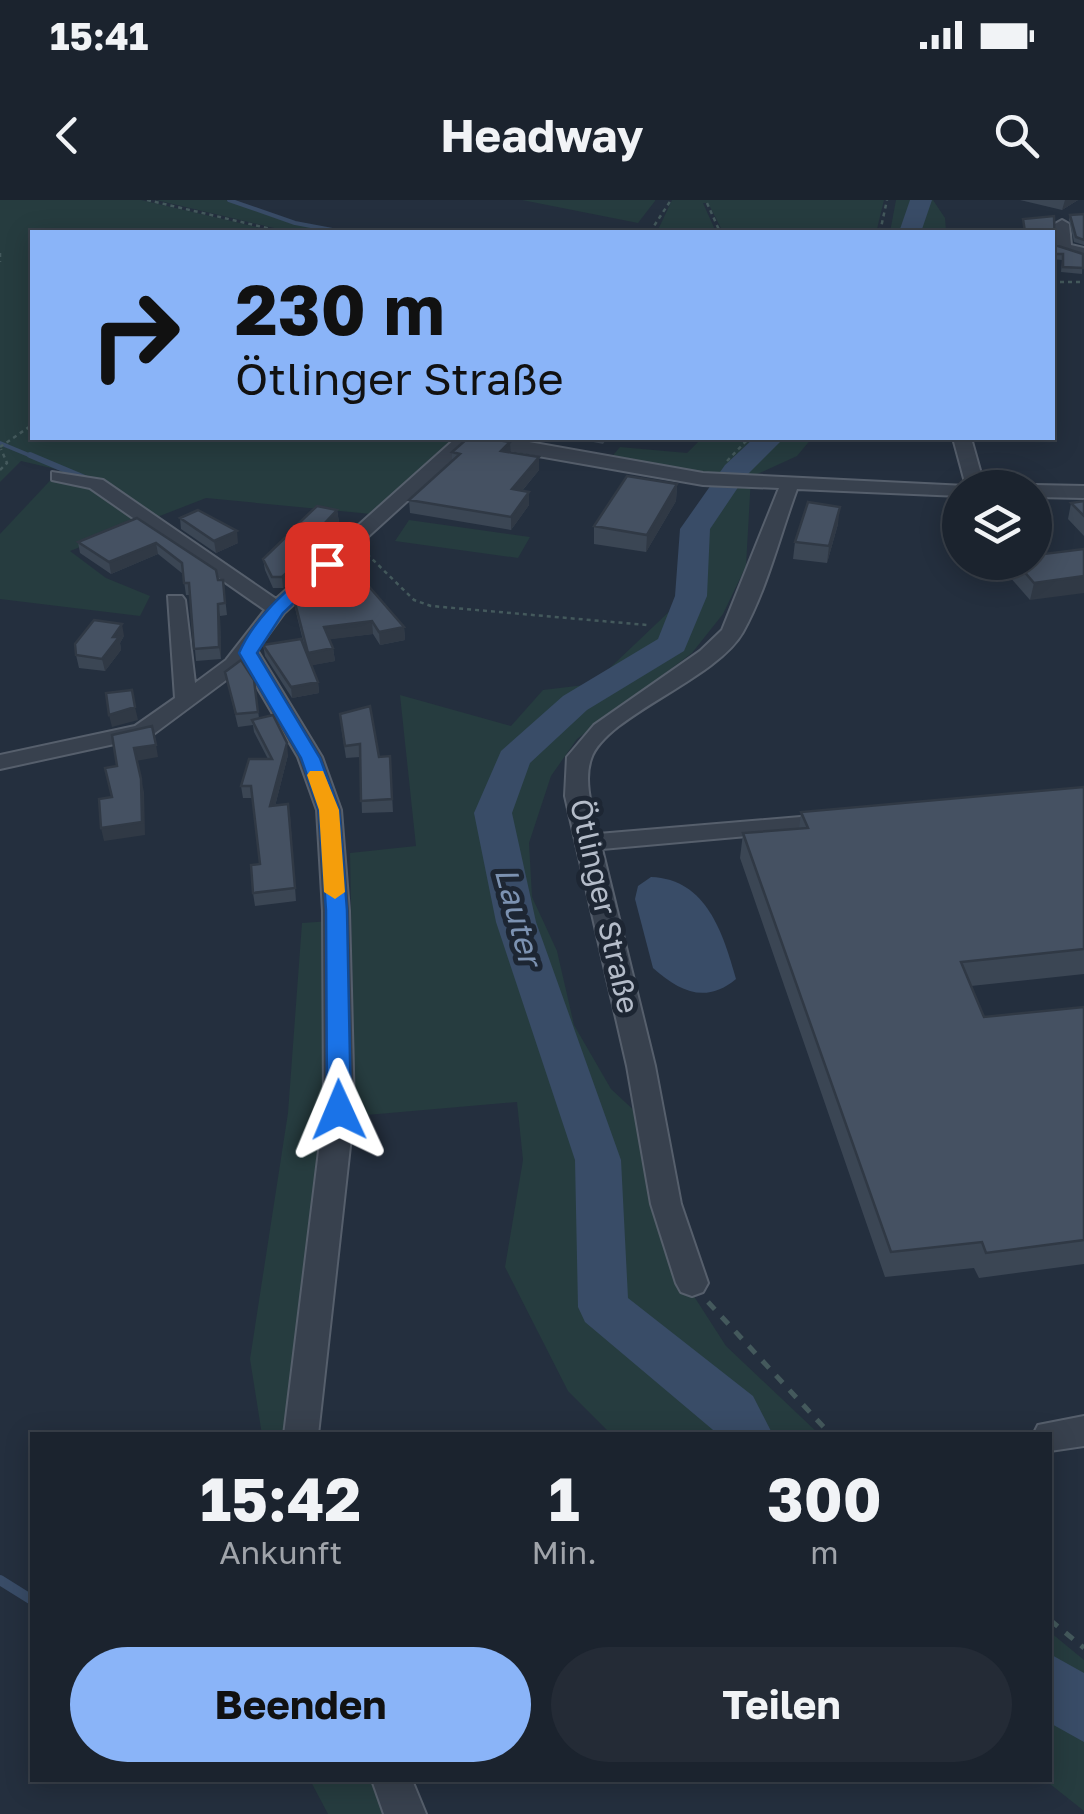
<!DOCTYPE html>
<html lang="de">
<head>
<meta charset="utf-8">
<style>
  body { margin:0; font-family:"Golos Text",sans-serif; background:#242b36; color:#f1f3f6; height:100vh; display:flex; flex-direction:column; font-size:38px; white-space:nowrap }
  * { box-sizing:border-box; margin:0 }
  p { font-size:32px; color:#a0a4aa }
  .icon { flex:none; width:55px; height:55px; fill:none; stroke:currentColor; stroke-width:2; stroke-linecap:round; stroke-linejoin:round }
  .map { position:relative; flex:1; overflow:hidden }
  .details { position:absolute; left:30px; top:1232px; width:1022px; height:350px; display:flex; flex-direction:column; background:#1b232e; border-radius:0px; box-shadow:0 5px 25px #0003,0 0 0 2px #39404a }
  .details>* { flex:none }
  .banner { position:absolute; left:30px; top:30px; width:1025px; height:210px; border-radius:0px; box-shadow:0 5px 25px #0003,0 0 0 2px #39404a; background:#8ab4f8; color:#111; overflow:hidden }
  .buttons { position:absolute; left:942px; top:270px; display:grid; gap:20px }
  .buttons a { display:grid; place-items:center; width:110px; height:110px; border-radius:50%; background:#1b232e; box-shadow:0 5px 25px #0003,0 0 0 2px #39404a; font-size:50px }
  .pin { position:absolute; display:grid; place-items:center; width:85px; height:85px; color:#fff; margin:-42px; border-radius:20px; box-shadow:0 5px 15px #0006 }
  .me { position:absolute; width:110px; margin:-55px; rotate:359deg; stroke-linejoin:round; filter:drop-shadow(0 0 8px #0008) }
  .turn { display:flex; align-items:center; gap:35px; height:210px; padding:0 40px; font-size:45px }
  .turn .icon { width:130px; height:130px; stroke-width:2.5 }
  .turn b { display:block; font-size:70px; line-height:85px }
  .eta { display:flex; justify-content:space-evenly; align-items:center; height:170px; text-align:center }
  .eta b { font-size:60px; font-weight:700; line-height:70px }
  .cta { display:flex; gap:20px; margin-top:auto; padding:20px 40px }
  .cta a { flex:1; height:115px; border-radius:60px; background:#8ab4f8; color:#111; font-size:40px; font-weight:700; line-height:115px; text-align:center }
  .cta a+a { background:#242b36; color:#f1f3f6 }
  .status { display:flex; justify-content:space-between; align-items:center; height:70px; padding:0 50px; background:#1b232e; direction:ltr }
  .status svg { height:28px; fill:currentColor }
  header { display:flex; justify-content:space-between; align-items:center; height:130px; padding:0 40px; background:#1b232e; font-size:45px; font-weight:700 }
  .map>svg:first-child { display:block }
</style>
</head>
<body>
<div class="status"><b>15:41</b><svg viewBox="0 0 49 12"><path d="M0 12V9h3v3zM5 12V6h3v6zM10 12V3h3v9zM15 12V0h3v12zM26 1h20v11H26zM47 4h2v5h-2z"/></svg></div>
<header><svg class="icon" aria-label="back" viewBox="0 0 24 24"><path d="M15 5l-7 7 7 7"/></svg>Headway<svg class="icon" aria-label="search" viewBox="0 0 24 24"><circle cx="10" cy="10" r="6"/><path d="M15 15l6 6"/></svg></header>
<div class="map">
<svg width="1084" height="1614" viewBox="0 0 1084 1614">
  <rect width="100%" height="100%" fill="#242f3e"/>
  <path fill="#263c3f" d="M0,0H141L278,32H32V238H461L371,314L206,298L70,351L106,378L150,396L140,416L0,399V334L60,270L21,261L0,282Z
    M156,0H226L293,24L338,32H291Z
    M522,0H655V1L638,23Z
    M672,0H884L877,29L723,32L708,3H703L716,32H657Z
    M896,0H933L945,18L946,30L890,32Z
    M702,238H812L797,256L751,277L746,366L723,414L692,453L577,539L551,576L529,643L532,697L557,751L574,825L611,889L639,915L681,1076L726,1146L820,1235H612L568,1191L505,1067L523,960L517,902L355,916L350,653L416,646L400,495L511,526L543,490L593,484L675,406L681,348L714,286L710,274L609,260L620,247L687,253Z
    M409,320L530,337L518,358L395,341Z
    M331,721L333,903L292,1235H262L250,1159L288,913L302,723Z
    M1050,1432L1084,1460V1611L1045,1580H1050Z
    M310,1580H378L390,1614H328Z"/>
  <path fill="#394c67" d="M651,677C707,679 723,734 736,779C706,804 680,792 653,768L635,699L638,686Z"/>
  <g fill="none" stroke-linecap="round" stroke-linejoin="round">
    <path stroke="#394c67" stroke-width="4" d="M229,0L295,23L343,32
      M0,243L36,258"/>
    <path stroke="#394c67" stroke-width="6" d="M30,255L87,279"/>
    <path stroke="#394c67" stroke-width="10" d="M0,1380L32,1400"/>
    <path fill="#394c67" fill-rule="evenodd" d="M910,0H932L921,32H899Z
      M754,238H784L745,277L710,329L707,396L684,451L587,510L530,563L512,613L536,722L621,960L628,1098L753,1196L773,1235H719L585,1122L578,1107L575,960L496,722L474,613L501,551L563,496L658,439L675,396L680,329L725,265Z
      M1050,1454L1084,1473V1542L1050,1523Z"/>
    <defs>
      <path id="minor" d="M1062,20L1069,24L1071,45L1084,48V56L1057,48L1055,24Z
        M456,238H506L703,273L966,286L953,238H971L985,288H960V296L797,289C780,335 767,389 743,432C716,480 606,515 591,559C583,582 593,612 598,634L836,614L848,621L836,628L602,649L655,866L681,1004L708,1083L703,1092L692,1096L681,1092L676,1083L651,1004L627,866L565,596L567,557L594,525L700,451L722,430L779,288L703,285L470,244L284,413L257,450L322,557L341,610L349,711L354,910L318,1235H284L324,910L323,711L317,610L298,557L245,466L151,536L0,569V555L135,526L175,498L168,396H182L185,400L195,483L226,460L265,410L90,288L52,280V272L103,280L276,399Z
        M1035,285L1084,286V298L1035,297V288H1028Z
        M1084,1216V1246L1050,1251V1235H1033L1038,1225Z
        M372,1580H412L426,1614H384Z"/>
    </defs>
    <use href="#minor" stroke="#565f6c" stroke-width="4"/>
    <path stroke="#44595c" stroke-width="2.5" stroke-dasharray="4 4" stroke-linecap="butt" d="M147,0L284,32
      M707,3L720,32
      M650,32L671,0
      M880,32L887,0
      M0,53V62
      M1052,82H1084
      M0,247L32,225
      M727,261L749,238
      M0,270L7,263L1,249
      M367,354L414,400L431,406L647,425"/>
    <path stroke="#44595c" stroke-width="5" stroke-dasharray="10 10" stroke-linecap="butt" d="M708,1102L831,1235
      M1050,1420L1084,1448"/>
    <use href="#minor" fill="#38414e" fill-rule="evenodd"/>
  </g>
  <path fill="#3b4654" d="M1020,0H1078L1062,10Z
    M1084,14V45L1074,42L1069,20L1070,15Z
    M1054,16L1055,45L1083,54L1082,74L1061,72L1062,60L1052,59V32H1023V19Z
    M574,238H607L603,244Z
    M510,242L511,252L539,270L522,291L529,305L511,330L410,313L409,300L452,262V252Z
    M677,284L676,301L646,352L594,344V326Z
    M1084,301V336L1068,319L1071,303Z
    M337,310L339,322L322,339L301,334L300,322Z
    M137,318L218,380H223L227,415L220,416L221,459L196,461L190,395H186L183,374L158,354L111,374L80,353L78,342Z
    M180,318L238,343L216,353L181,329Z
    M838,324L827,363L793,359L795,342Z
    M1084,349L1030,400L1008,375L1011,362H1035Z
    M306,355L307,366L283,388H273L265,370L263,359Z
    M323,387L404,427L405,440L380,445L373,434L329,439L333,448L335,461L312,465L318,482L319,493L292,498L265,456L263,445L305,449L295,408L293,395Z
    M124,436L120,443L121,450L105,471L79,468L76,455Z
    M225,472L254,480L259,518L288,555L275,606L290,616L296,701L255,706L253,693L260,664L253,598H243L241,586L268,559L254,532L253,525L238,527Z
    M341,526L379,557L390,556L393,612L362,613L360,557L346,558Z
    M1084,587V774L971,786L984,817L1084,807V1064L979,1078L974,1068L885,1077L740,658L743,633L799,629L801,612Z"/>
  <path fill="#303945" d="M1065,0H1078L1062,10Z
    M510,242L511,255L501,251Z
    M539,257V270L512,303V289Z
    M677,284L676,301L646,352L647,335Z
    M529,292V305L511,330V317Z
    M840,307L838,324L827,363L829,346Z
    M337,310L339,322L322,339L321,327Z
    M237,331L238,343L216,353L214,341Z
    M156,343L158,354L111,374L109,362Z
    M306,355L307,366L283,388L282,377Z
    M1084,376V393L1030,400L1034,383Z
    M218,404L220,416L221,459L219,447Z
    M372,421L373,434L325,440L324,427Z
    M122,424L124,436L120,443L121,450L105,471L102,459Z
    M404,427L405,440L380,445L379,432Z
    M333,448L335,461L309,466L308,453Z
    M318,482L319,493L292,498L291,487Z
    M135,507L138,520L112,527L109,515Z
    M287,543L288,555L272,618L270,606Z
    M156,545L158,557L136,561L134,548Z
    M141,579L144,592L145,635L104,641L101,628Z"/>
  <path fill="#455162" stroke="#303945" stroke-width="2.5" d="M1084,14V40L1076,37L1070,15Z
    M1054,16L1055,45L1083,54V68L1063,67V54H1052V32H1025L1023,19Z
    M468,238H485L510,242L501,251L539,257L512,289L529,292L511,317L409,300L460,254L452,252Z
    M627,276L677,284L647,335L594,326Z
    M1084,301V316L1071,303Z
    M808,302L840,307L829,346L795,342Z
    M317,306L337,310L321,327L300,322Z
    M198,310L237,331L214,341L180,318Z
    M137,318L216,370L218,380H223L225,403L218,404L219,447L194,449L189,383H184L182,363L156,343L109,362L78,342Z
    M293,330L306,355L282,377H272L263,359Z
    M1084,349V376L1034,383L1016,362H1035V355Z
    M317,375L323,387L332,386L333,391L365,382L404,427L379,432L372,421L324,427L333,448L308,453L293,395Z
    M94,420L122,424L113,437H119L102,459L76,455L75,444Z
    M301,439L318,482L291,487L263,445Z
    M241,460L254,480L258,512L236,514L225,472Z
    M132,490L135,507L109,515L106,493Z
    M370,506L379,557L390,556L392,599L361,601L360,544L345,546L340,514Z
    M273,515L287,543L270,606L288,604L295,688L253,693L251,665L260,664L251,586H241L249,559H272L252,520Z
    M152,526L156,545L134,548L141,579L142,622L101,628L99,599L112,597L105,568L117,566L112,535Z
    M1084,587V749L961,762L984,817L1084,807V1040L986,1053L982,1042L891,1052L743,633L808,628L801,612Z"/>
  <path fill="#1a73e8" stroke="#114b97" stroke-width="2.5" d="M321,360L335,364L283,413L257,453L320,558L339,610L347,710L351,910L339,919L327,910L326,710L319,610L301,558L239,453C256,414 290,388 321,360Z"/>
  <path fill="#f59e0b" d="M310,571H323L339,610L345,692L335,699L324,692L319,610L307,575Z"/>
  <g text-anchor="middle" dominant-baseline="central" stroke-width="10" stroke-linejoin="round" paint-order="stroke">
    <g font-size="30" fill="#b4bcc9" stroke="#1d2633">
      <text transform="translate(605 706) rotate(77)">Ötlinger Straße</text>
    </g>
    <g font-size="32" font-style="italic" fill="#7c92b1" stroke="#1d2633">
      <text transform="translate(519 716) rotate(75)">Lauter</text>
    </g>
  </g>
</svg>
<div class="buttons">
<a><svg class="icon" aria-label="layers" viewBox="0 0 24 24"><path d="M12 4l9 5-9 5-9-5zM3 14l9 5 9-5"/></svg></a>
</div>
<div class="pin" style="left:327px;top:364px;background:#d93025"><svg class="icon" aria-label="arrive" viewBox="0 0 24 24"><path d="M6 21V4h12l-3 4 3 4H6"/></svg></div>
<svg class="me" style="left:339px;top:910px" viewBox="-20 -20 40 40"><path d="M0-17L14 15 0 8-14 15z" fill="#1a73e8" stroke="#fff" stroke-width="4"/></svg>
<div class="banner">
<div class="turn"><svg class="icon" aria-label="right" viewBox="0 0 24 24"><path d="M7 20v-9h11M14 6l5 5-5 5"/></svg><div><b>230 m</b>Ötlinger Straße</div></div>
</div>
<section class="details">
<div class="eta">
<div><b>15:42</b><p>Ankunft</p></div>
<div><b>1</b><p>Min.</p></div>
<div><b>300</b><p>m</p></div>
</div>
<div class="cta"><a>Beenden</a><a>Teilen</a></div>
</section>
</div>
</body>
</html>
